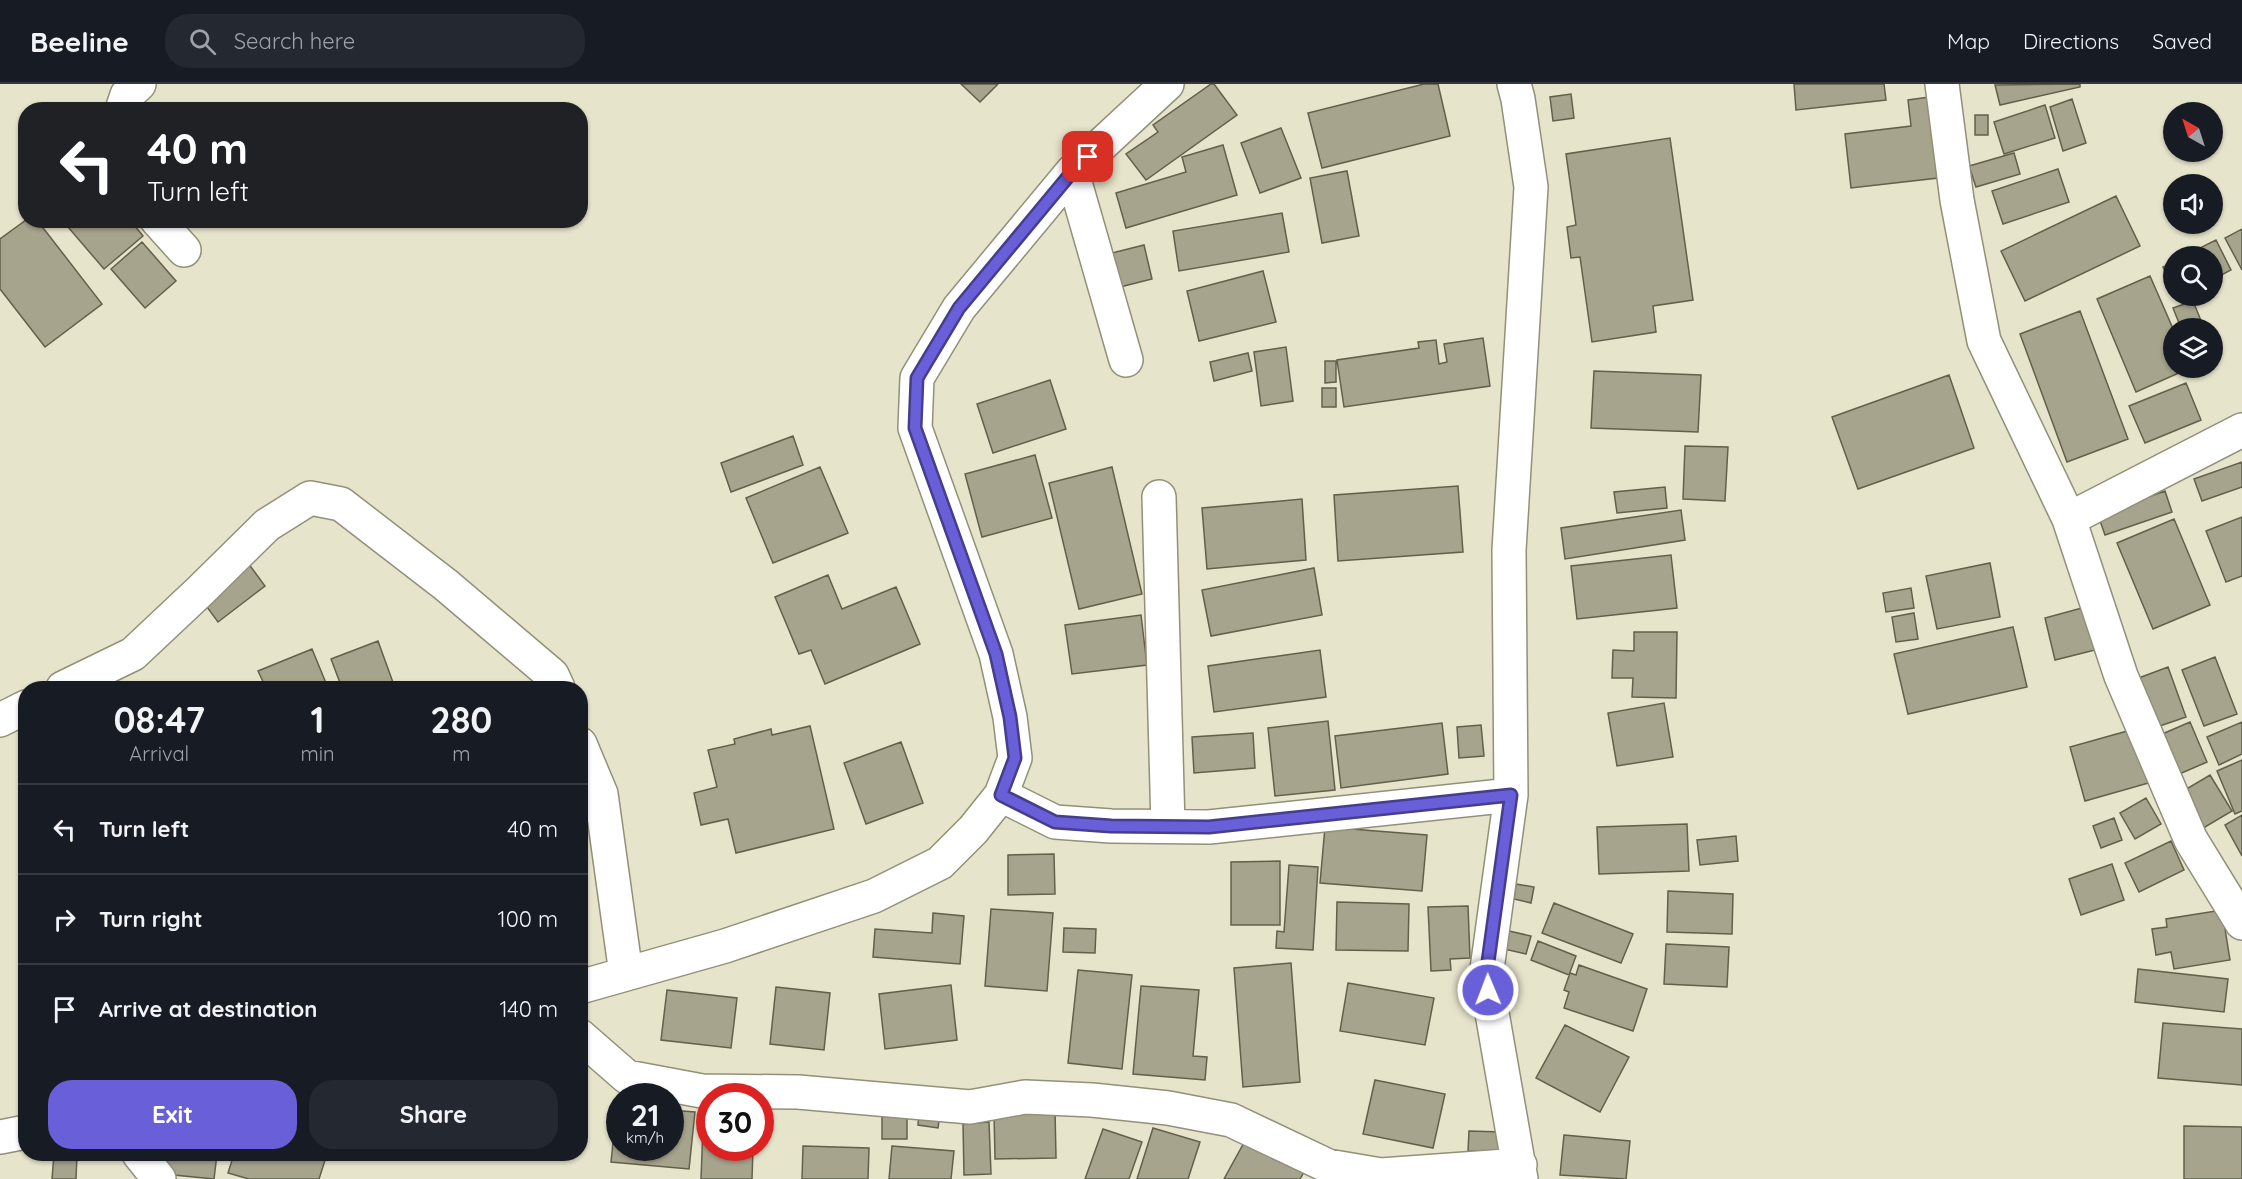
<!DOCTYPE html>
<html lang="en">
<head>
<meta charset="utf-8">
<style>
  body { margin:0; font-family:Quicksand,sans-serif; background:#242831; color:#f1f3f6; height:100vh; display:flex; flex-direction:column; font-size:22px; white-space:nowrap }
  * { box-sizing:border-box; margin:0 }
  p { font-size:20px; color:#9ea1a6 }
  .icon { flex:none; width:33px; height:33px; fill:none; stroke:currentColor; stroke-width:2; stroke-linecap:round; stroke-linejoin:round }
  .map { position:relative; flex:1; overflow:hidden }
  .details { position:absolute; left:18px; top:597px; width:570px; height:480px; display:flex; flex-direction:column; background:#171b24; border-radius:24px; box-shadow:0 2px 4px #0004 }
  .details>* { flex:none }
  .top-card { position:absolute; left:18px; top:18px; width:570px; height:126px; border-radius:24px; box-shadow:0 2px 4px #0004; background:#202124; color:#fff; overflow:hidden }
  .needle { width:39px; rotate:321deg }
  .tools { position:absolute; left:2163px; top:18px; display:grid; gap:12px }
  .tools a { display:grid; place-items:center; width:60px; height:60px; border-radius:50%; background:#171b24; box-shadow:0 2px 4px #0004; font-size:30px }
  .speed { position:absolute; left:606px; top:999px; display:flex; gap:12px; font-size:30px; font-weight:700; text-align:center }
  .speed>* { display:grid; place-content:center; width:78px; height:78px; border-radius:50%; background:#171b24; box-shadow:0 2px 4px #0004; line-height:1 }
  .speed small { font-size:15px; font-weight:400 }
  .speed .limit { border:9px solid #d22; background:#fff; color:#111 }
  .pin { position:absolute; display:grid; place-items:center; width:51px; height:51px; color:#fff; margin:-26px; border-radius:12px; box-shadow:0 3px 9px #0006 }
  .me { position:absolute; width:66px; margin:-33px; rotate:359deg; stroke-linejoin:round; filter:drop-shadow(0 0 4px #0008) }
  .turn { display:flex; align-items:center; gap:21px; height:126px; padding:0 30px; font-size:27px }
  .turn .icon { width:78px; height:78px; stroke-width:2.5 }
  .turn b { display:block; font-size:42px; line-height:51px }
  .eta { display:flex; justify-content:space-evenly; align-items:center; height:102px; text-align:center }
  .eta b { font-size:36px; font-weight:800; line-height:42px }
  .action { display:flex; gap:12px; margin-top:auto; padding:12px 30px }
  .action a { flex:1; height:69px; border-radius:24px; background:#695fd9; color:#fff; font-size:24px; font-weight:800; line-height:69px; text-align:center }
  .action a+a { background:#242831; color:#f1f3f6 }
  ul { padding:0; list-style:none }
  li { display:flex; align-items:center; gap:18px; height:90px; padding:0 30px; border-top:2px solid #363941 }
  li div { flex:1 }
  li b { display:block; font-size:22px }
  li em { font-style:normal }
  header { display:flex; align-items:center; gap:36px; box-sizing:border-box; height:84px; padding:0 30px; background:#171b24; border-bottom:2px solid #363941 }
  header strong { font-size:28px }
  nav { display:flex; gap:33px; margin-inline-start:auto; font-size:21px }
  .search { width:420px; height:54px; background:#242831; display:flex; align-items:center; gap:15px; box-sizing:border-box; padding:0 21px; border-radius:24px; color:#9ea1a6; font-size:22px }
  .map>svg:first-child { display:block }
</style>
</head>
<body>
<header>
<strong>Beeline</strong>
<div class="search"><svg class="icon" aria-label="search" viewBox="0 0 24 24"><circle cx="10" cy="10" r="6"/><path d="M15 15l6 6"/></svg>Search here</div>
<nav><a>Map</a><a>Directions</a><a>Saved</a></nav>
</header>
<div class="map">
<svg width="2242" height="1095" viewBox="0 0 2242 1095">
  <rect width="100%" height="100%" fill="#e7e4cc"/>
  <path fill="#a7a48d" stroke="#62604b" stroke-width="1.5" d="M961,0H998L980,18Z
    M1211,0H1214L1237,31L1146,96L1126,70L1158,48L1153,41Z
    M1424,0H1438L1450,52L1322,84L1308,29Z
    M1794,0H1884L1886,16L1796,26Z
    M2080,0V3L2000,21L1995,1Z
    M1571,10L1574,34L1553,37L1550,13Z
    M1929,13L1938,94L1851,104L1845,50L1911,42L1908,16Z
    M2072,15L2086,59L2063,67L2050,23Z
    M2045,21L2055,54L2004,70L1994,38Z
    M1975,31H1988V51H1975Z
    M1281,44L1301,94L1260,109L1241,59Z
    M1670,54L1693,216L1653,222L1656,248L1592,258L1580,173L1571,174L1567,143L1576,141L1566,70Z
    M1223,61L1237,111L1126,144L1116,109L1186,88L1182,73Z
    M2014,69L2020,90L1976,103L1969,82Z
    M2058,85L2069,118L2003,140L1992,107Z
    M1347,87L1359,152L1322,159L1310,94Z
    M2116,112L2140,162L2025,217L2001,167Z
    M1282,129L1289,168L1179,187L1173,147Z
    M26,136H37L102,220L45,263L0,205V155Z
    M62,136H130L143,152L104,185Z
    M2242,145V186L2225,154Z
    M2216,156L2231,186L2212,196V172H2184Z
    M142,158L176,197L145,224L111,185Z
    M1144,161L1152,195L1120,203L1112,169Z
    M2174,178V203L2163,183Z
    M1263,187L1276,238L1199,257L1187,207Z
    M2150,192L2174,247V284H2190L2136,308L2097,215Z
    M2193,217L2204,244H2181L2173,224Z
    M2080,227L2128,355L2067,378L2020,250Z
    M1483,254L1490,302L1344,323L1337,276L1419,264L1418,258L1436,256L1439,280L1447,278L1444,260Z
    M1286,263L1293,317L1261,322L1254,268Z
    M1248,269L1252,287L1214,297L1210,278Z
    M1325,277H1336V298L1325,299Z
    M1594,287L1701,291L1698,348L1591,344Z
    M1949,291L1974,364L1858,405L1832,333Z
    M1050,296L1066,345L993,369L977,320Z
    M2186,299L2201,336L2145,359L2129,322Z
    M1322,304H1336V323H1322Z
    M793,352L803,381L731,408L721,379Z
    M1685,362L1728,363L1725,417L1683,415Z
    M1035,371L1052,434L982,453L965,390Z
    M2242,378V403L2202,417L2194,395Z
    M820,383L848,449L773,479L746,414Z
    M1112,383L1142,510L1079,525L1049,399Z
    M1458,402L1463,468L1338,477L1334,411Z
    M1665,403L1667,424L1617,429L1614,408Z
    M2165,407L2172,428L2105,451L2098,431Z
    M1302,415L1306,476L1207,485L1202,424Z
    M1681,426L1685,456L1565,475L1561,444Z
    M2242,433V492L2226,498L2206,447Z
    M2174,435L2210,521L2153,545L2117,459Z
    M1671,471L1677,524L1577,535L1571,482Z
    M248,479L265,502L218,538L201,515Z
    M1990,479L2000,533L1937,545L1926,492Z
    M1314,484L1322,531L1211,552L1202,506Z
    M828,491L842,525L896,503L920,560L825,600L811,566L799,570L775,513Z
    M1911,504L1914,524L1886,528L1883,509Z
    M2093,521L2103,564L2055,576L2045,534Z
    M1914,529L1918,555L1896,558L1892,533Z
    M1141,531L1147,581L1072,590L1065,541Z
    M2013,543L2027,603L1908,630L1894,570Z
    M1634,548H1677L1676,614L1632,613L1633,594H1612L1613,566L1634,567Z
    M378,557L395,604H342L331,575Z
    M312,565L328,604H266L258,587Z
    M1320,566L1326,613L1214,628L1208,582Z
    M2215,573L2237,630L2204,642L2182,586Z
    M2168,583L2186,633L2154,644L2136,595Z
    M1664,619L1673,673L1617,682L1608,629Z
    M1328,637L1335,706L1275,712L1268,644Z
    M2190,638L2207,678L2177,691L2160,651Z
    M2242,638V670L2219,681L2207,653Z
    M1442,639L1448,690L1341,704L1335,652Z
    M1481,641L1484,672L1459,674L1457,643Z
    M810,642L834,745L736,769L728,735L701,741L694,709L717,703L708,666L735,660L734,655L771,645L772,651Z
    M2138,644L2152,698L2085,717L2070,663Z
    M1253,649L1255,684L1194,689L1192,653Z
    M901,658L923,719L866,740L844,679Z
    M2242,676V727L2235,730L2217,687Z
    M2210,691L2232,727L2200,746L2178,710Z
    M2146,714L2161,740L2135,755L2120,729Z
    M2242,731V772L2225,741Z
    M2114,734L2122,756L2101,764L2093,742Z
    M1687,740L1689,787L1599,790L1597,743Z
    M1325,743L1427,751L1422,807L1320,799Z
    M1736,752L1738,777L1700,781L1697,756Z
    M2171,757L2184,786L2139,808L2125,779Z
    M1054,770L1055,810L1008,811V771Z
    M1280,777V841H1231V778Z
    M2112,780L2124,816L2081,831L2069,795Z
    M1289,781L1318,783L1313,866L1276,864L1277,847L1284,848Z
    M1516,800L1534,803L1531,819L1514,815Z
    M1668,807L1733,810L1732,850L1667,848Z
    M1337,818L1409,820L1408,867L1336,866Z
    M1554,819L1633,850L1621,879L1542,849Z
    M1468,822L1470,874L1450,875L1451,886L1431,887L1428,823Z
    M991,825L1053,829L1047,907L985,902Z
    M2222,826L2230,876L2174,885L2171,868L2156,871L2152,845L2167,843L2166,835Z
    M933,829L964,832L960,880L873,873L875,845L932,849Z
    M1064,844L1096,845L1095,869L1063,868Z
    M1509,847L1531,852L1526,870L1504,865Z
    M1538,857L1576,872L1569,891L1531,876Z
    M1666,860L1729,863L1727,903L1664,900Z
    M1291,879L1300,998L1243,1003L1234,884Z
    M1579,881L1647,905L1633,947L1564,924L1569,908L1564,906L1570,889L1576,891Z
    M2138,885L2228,895L2224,928L2135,918Z
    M1078,886L1132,891L1122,985L1068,979Z
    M1348,899L1434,914L1425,961L1340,947Z
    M951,901L957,956L885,965L879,910Z
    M1141,902L1199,906L1193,972L1207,973L1205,996L1133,990Z
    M776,903L830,909L824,966L770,960Z
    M667,906L737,914L731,964L661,956Z
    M2163,939L2242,945V1001L2158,994Z
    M1565,941L1629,973L1600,1028L1536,994Z
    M1375,996L1445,1010L1433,1064L1363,1050Z
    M704,1016H710V1064H753L752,1095H701Z
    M617,1021H620V1064H670V1026L695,1028L689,1085L611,1078Z
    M1055,1026L1056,1074L995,1075L994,1028Z
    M919,1027L940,1029L938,1044L918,1041Z
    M907,1028V1055H882V1029Z
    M989,1038L991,1090L964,1091L963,1040Z
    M2184,1042L2242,1043V1095H2184Z
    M1153,1044L1200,1058L1188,1095H1137Z
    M1103,1045L1142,1058L1129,1095H1085Z
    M1469,1047L1502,1048V1068L1468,1067Z
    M1564,1051L1630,1057L1626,1095L1560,1091Z
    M1246,1055L1304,1088L1300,1095H1224Z
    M803,1062L869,1064L868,1095H802Z
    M892,1062L954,1067L951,1095H889Z
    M54,1070H77L76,1095H52Z
    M166,1070H217L214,1095L164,1090Z
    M234,1070H327L319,1095H249L228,1089Z
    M506,1070H532L531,1075Z"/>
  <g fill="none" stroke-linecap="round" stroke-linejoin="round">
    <defs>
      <path id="minor" d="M1514,0L1518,15L1531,103L1509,466L1511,711L1487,885L1488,906L1521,1095
        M1942,0L1957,116L1984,257L2069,435L2121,592L2191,756L2242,839
        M122,26L127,11L139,0
        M1072,88L1126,276
        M157,136L184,166
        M1159,413L1168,742
        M2069,435L2242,346
        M63,604L133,570L200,507L267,441L310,414L341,420L446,501L552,591L558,604
        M0,636L26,623
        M580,660L601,710L626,890
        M1001,711L1055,738L1111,742L1209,743L1511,711
        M580,903L725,862L874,812L940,779L973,746L1001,711L1015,674L1010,633L996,570L915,344L917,294L959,224L1072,88L1167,0
        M580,952L627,993L702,1007L798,1008L970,1023L1025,1013L1092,1016L1168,1024L1231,1036L1328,1082L1381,1091L1520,1081
        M0,1053L26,1048
        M139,1070L159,1095"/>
    </defs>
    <use href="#minor" stroke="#929079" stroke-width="36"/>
    <use href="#minor" stroke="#fff" stroke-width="33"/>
  </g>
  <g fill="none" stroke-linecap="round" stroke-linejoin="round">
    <defs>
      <path id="route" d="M1088,73L1072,88L959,224L917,294L915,344L996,570L1010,633L1015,674L1001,711L1055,738L1111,742L1209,743L1511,711L1487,885L1488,906"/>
    </defs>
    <use href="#route" stroke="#443e8d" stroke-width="15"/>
    <use href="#route" stroke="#695fd9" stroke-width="10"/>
  </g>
</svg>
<div class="tools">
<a><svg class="needle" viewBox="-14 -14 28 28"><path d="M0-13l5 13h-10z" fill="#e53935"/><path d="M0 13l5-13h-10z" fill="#9ea1a6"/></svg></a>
<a><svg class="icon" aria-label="sound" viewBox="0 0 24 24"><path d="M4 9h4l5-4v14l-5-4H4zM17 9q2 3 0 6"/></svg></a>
<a><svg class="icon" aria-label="search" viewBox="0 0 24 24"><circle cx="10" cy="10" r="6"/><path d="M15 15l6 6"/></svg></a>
<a><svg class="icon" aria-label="layers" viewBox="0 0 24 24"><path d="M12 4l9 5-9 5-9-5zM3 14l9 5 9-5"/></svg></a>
</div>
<div class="speed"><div>21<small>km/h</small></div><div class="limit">30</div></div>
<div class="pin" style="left:1088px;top:73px;background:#d93025"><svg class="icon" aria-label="arrive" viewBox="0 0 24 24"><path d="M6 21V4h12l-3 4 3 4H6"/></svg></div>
<svg class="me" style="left:1488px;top:906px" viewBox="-20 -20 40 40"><circle r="17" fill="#695fd9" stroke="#fff" stroke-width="3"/><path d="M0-11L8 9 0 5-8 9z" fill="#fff"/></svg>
<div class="top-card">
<div class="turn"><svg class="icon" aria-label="left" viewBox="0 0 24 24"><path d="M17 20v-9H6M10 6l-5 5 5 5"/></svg><div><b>40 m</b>Turn left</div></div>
</div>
<section class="details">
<div class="eta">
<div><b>08:47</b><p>Arrival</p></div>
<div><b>1</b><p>min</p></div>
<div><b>280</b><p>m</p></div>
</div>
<ul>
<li><svg class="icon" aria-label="left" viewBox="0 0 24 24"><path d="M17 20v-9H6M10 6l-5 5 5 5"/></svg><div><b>Turn left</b></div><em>40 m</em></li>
<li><svg class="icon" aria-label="right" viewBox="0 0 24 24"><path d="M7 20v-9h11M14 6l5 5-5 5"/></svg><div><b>Turn right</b></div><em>100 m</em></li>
<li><svg class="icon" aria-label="arrive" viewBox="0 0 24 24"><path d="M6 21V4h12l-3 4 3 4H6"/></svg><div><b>Arrive at destination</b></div><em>140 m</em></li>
</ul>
<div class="action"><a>Exit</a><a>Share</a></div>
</section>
</div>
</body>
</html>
